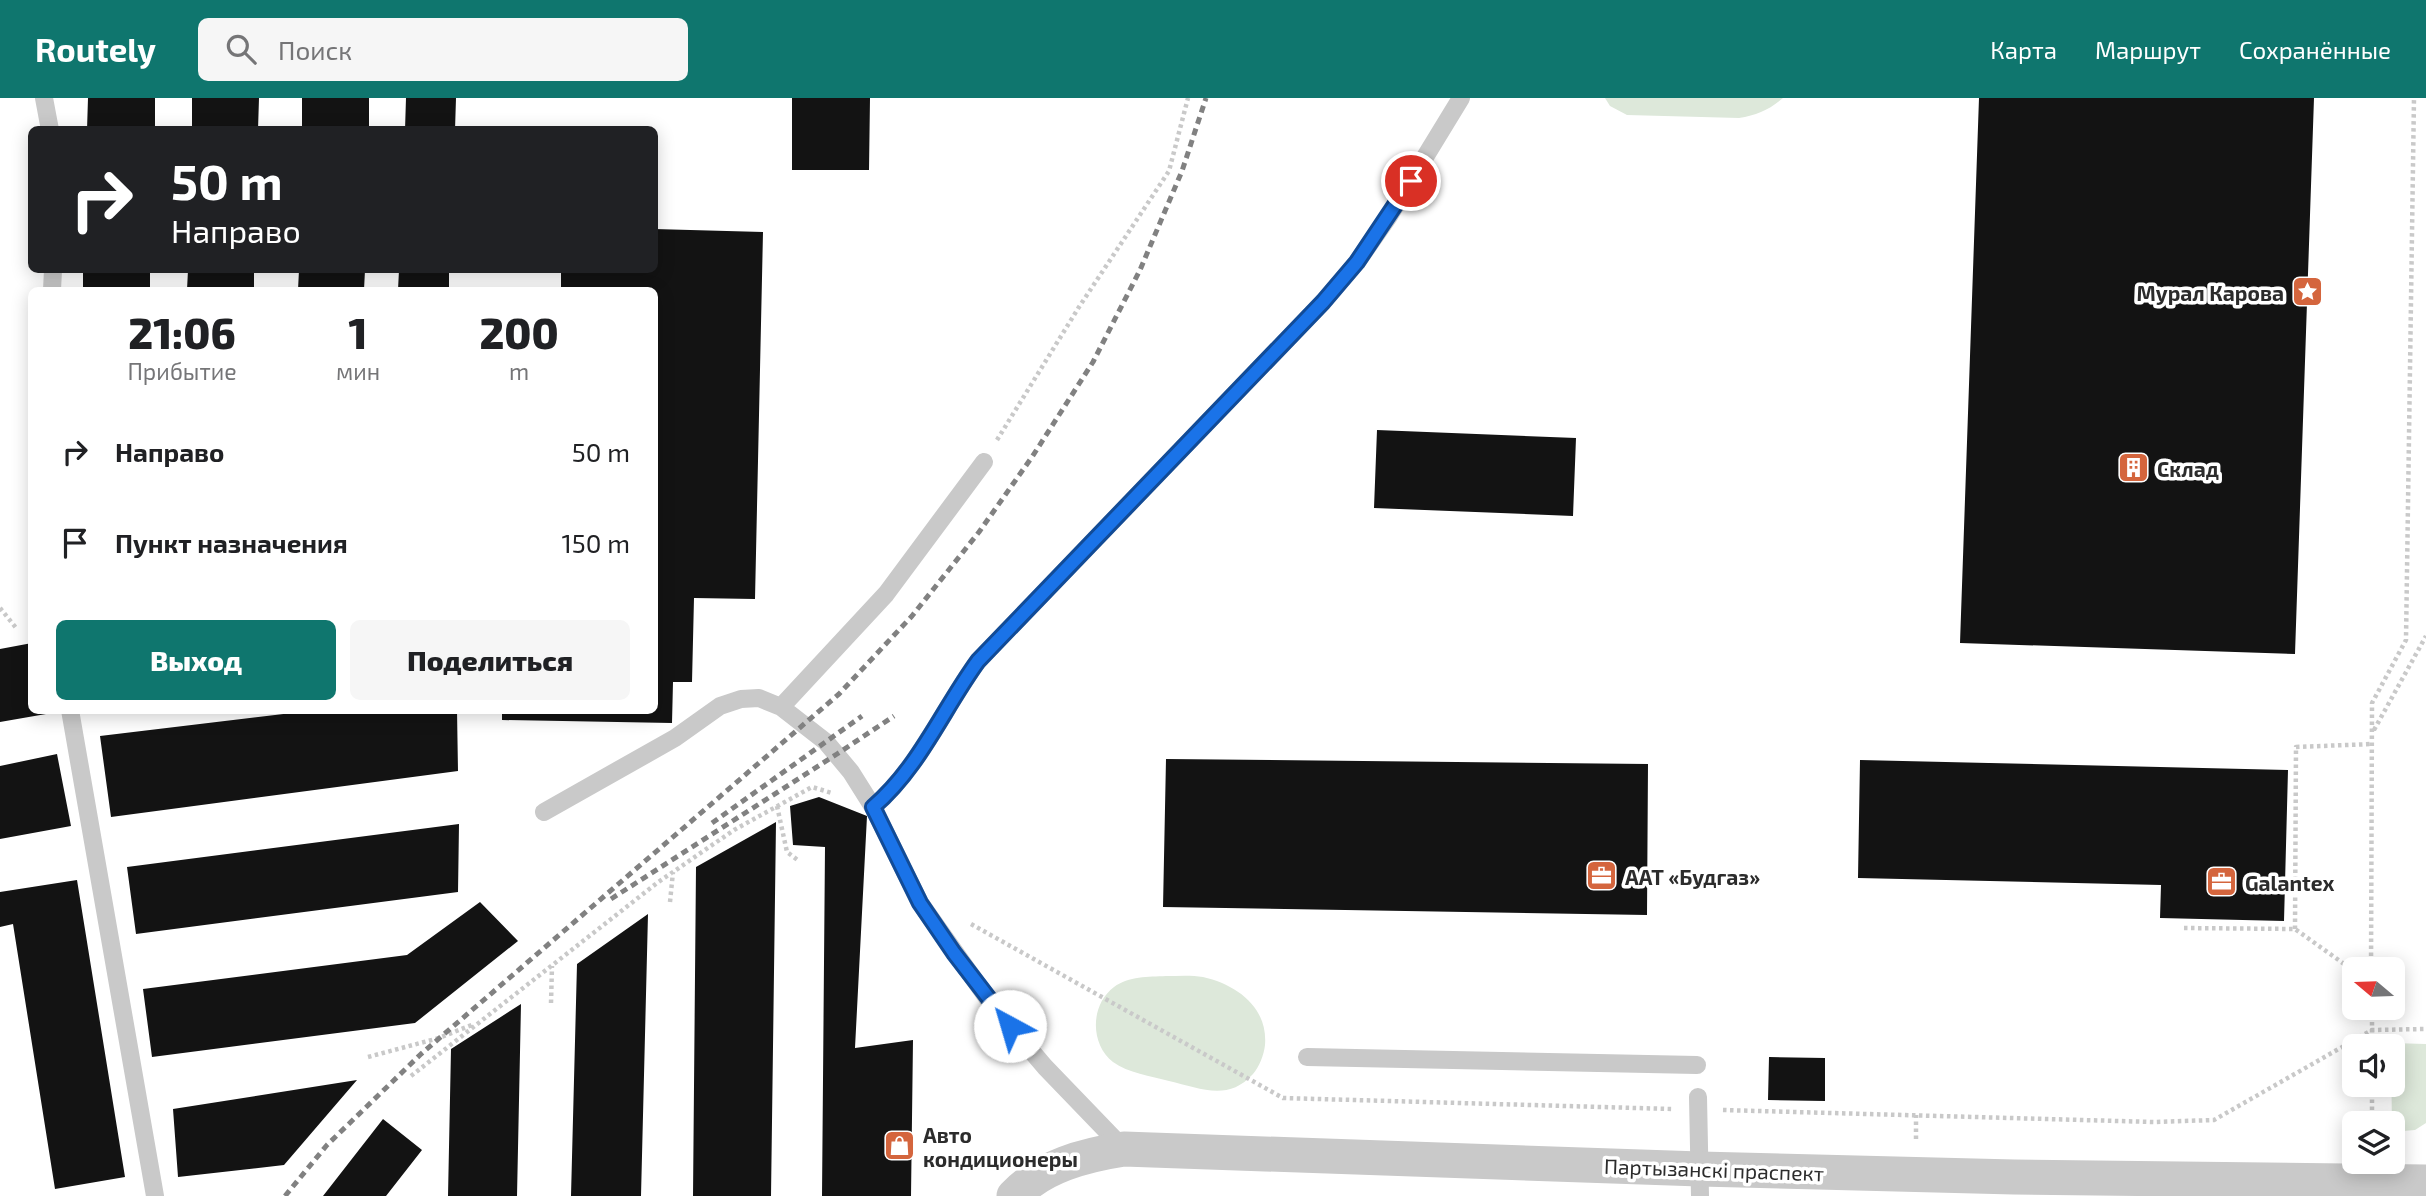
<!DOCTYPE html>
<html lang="ru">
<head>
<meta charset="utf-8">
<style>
  body { margin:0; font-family:"Exo 2",sans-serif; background:#f6f6f6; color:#202124; height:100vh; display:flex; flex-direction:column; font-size:26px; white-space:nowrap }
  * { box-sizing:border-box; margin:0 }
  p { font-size:23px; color:#757577 }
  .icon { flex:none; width:38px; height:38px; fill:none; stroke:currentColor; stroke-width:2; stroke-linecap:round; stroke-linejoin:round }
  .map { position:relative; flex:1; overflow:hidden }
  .side { position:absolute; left:28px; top:189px; width:630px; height:427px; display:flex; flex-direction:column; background:#fff; border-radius:10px; box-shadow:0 4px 18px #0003 }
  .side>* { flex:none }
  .hud { position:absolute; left:28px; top:28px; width:630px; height:147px; border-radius:10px; box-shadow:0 4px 18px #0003; background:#202124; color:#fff; overflow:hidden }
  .needle { width:46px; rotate:289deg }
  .controls { position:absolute; left:2342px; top:859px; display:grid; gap:14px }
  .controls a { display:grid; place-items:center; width:63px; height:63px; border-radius:10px; background:#fff; box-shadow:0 4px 18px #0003; font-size:35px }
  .pin { position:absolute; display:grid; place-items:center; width:60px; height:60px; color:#fff; margin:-30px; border:4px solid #fff; border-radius:50%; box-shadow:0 2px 7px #0007 }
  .me { position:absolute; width:77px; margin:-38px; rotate:321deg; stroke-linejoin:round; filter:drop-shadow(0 0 5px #0008) }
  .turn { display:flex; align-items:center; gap:24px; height:147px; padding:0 28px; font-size:32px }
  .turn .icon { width:91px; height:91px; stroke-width:2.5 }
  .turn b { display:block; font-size:49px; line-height:60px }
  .eta { display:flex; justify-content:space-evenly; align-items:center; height:119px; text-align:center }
  .eta b { font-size:42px; font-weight:800; line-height:49px }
  .cta { display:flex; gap:14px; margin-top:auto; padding:14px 28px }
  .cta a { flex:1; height:80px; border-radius:10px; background:#0f766e; color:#fff; font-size:28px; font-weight:800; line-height:80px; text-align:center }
  .cta a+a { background:#f6f6f6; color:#202124 }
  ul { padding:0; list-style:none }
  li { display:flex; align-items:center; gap:21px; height:91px; padding:0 28px }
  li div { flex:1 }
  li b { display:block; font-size:26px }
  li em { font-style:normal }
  header { display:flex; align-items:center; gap:42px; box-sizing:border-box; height:98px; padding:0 35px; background:#0f766e; color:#fff }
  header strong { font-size:33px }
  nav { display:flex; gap:38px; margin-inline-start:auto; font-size:24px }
  .search { width:490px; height:63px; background:#f6f6f6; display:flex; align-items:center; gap:18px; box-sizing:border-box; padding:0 24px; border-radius:10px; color:#757577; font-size:26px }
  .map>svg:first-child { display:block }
</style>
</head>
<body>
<header>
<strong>Routely</strong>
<div class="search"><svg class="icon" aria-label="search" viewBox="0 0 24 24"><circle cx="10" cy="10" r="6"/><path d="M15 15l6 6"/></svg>Поиск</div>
<nav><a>Карта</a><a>Маршрут</a><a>Сохранённые</a></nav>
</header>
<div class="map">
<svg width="2426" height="1098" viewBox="0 0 2426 1098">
  <rect width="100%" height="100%" fill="#fff"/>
  <path fill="#dde8da" d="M1605,0H1783C1769,12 1757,17 1739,20L1627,17L1610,8Z
    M1166,878C1178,878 1192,877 1203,879C1238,887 1268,910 1265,947C1264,957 1259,969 1253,976C1228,1004 1200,990 1169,983C1151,978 1128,975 1113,964C1090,946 1090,907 1114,889C1129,878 1148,879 1166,878Z
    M2391,945L2426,946V1025L2415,1032L2392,1034Z"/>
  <path fill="#131313" d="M88,0H155V32H87Z
    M192,0H259L258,32H192Z
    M302,0H369V32H302Z
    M406,0H456L455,32H405Z
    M792,0H870L869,72H792Z
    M1979,0H2314L2295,556L1960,545Z
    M654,131L763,134L755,501L694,500L692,584H673L672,625L502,622V612H654V192H561V172H654Z
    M83,172H150V192H83Z
    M188,172H254V192H187Z
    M299,172H365L364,192H298Z
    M399,172H449V192H398Z
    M1377,332L1576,340L1573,418L1374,410Z
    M32,545V612H46V616L0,624V551Z
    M317,612H457L458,673L111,719L100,638Z
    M57,656L71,728L0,741V668Z
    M1166,661L1648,666L1647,817L1163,809Z
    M1860,662L2288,672L2284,823L2160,820L2161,787L1858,780Z
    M819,699L867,718L855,950L913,942L911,1098H822L825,749L793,747L790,708Z
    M776,724L771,1098H693L696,769Z
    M459,726L458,794L136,836L127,769Z
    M77,782L125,1079L55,1091L13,826L0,829V794Z
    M480,804L518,843L415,925L152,959L143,891L407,857Z
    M648,816L641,1098H571L577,866Z
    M521,906L517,1098H448L451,951Z
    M1769,959L1825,960V1003L1768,1002Z
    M357,982L284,1067L178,1079L173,1011Z
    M383,1021L422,1052L386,1098H323Z"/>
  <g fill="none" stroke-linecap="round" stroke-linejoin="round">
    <path stroke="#c9c9c9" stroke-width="4.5" stroke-dasharray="3.5 3.5" stroke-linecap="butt" d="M997,342L1079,209L1169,73L1188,0
      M0,510L17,531
      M2374,632L2426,538
      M777,708L787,754L799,763
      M670,804L673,774
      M971,826L1283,1000L1672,1011
      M2184,830L2295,831L2354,873
      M2295,831L2296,649L2372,646
      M2371,872L2372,605L2406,542L2414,0
      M551,905L552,868
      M2372,910V948
      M368,959L439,940L474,926
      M411,978L657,785L734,732L812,689L832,695
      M1723,1012L2154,1024L2214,1022L2372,932L2426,931
      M2372,1026V987
      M1916,1041V1017"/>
    <path stroke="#c9c9c9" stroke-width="18" d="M44,0L50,32
      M52,192L53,172
      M781,609L886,496L984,364
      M70,612L155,1098
      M873,709C919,670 943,611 978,563L1323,204L1357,164L1389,118L1461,0
      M544,714L675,640L720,608L741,601L759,600L781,609L826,644L851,674L873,709L920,805L993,908L1045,969L1124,1051
      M1307,959L1697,967
      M1698,999L1700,1098"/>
    <path stroke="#c9c9c9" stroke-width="35" d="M1014,1098C1042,1068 1085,1057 1124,1051L1700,1071L2014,1079L2426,1084"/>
    <path stroke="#818181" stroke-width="5" stroke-dasharray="7 5" stroke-linecap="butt" d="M712,725L862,618
      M611,801L837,656L894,618
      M285,1098L327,1047L421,956L839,596L912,518L979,434L1032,359L1093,264L1140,172L1182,73L1206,0"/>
  </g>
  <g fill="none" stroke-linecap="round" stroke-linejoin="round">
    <defs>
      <path id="route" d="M1010,928L954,855L920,805L873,709C919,670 943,611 978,563L1323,204L1357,164L1411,83"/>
    </defs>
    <use href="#route" stroke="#114b97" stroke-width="18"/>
    <use href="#route" stroke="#1a73e8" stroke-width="12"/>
  </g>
  <defs>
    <symbol id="sight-square" viewBox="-11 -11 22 22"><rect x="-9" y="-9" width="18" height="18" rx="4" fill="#d4653d" stroke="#fff"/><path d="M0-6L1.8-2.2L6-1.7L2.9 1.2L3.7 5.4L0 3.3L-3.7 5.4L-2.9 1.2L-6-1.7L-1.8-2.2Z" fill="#fff"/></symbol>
    <symbol id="building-square" viewBox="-11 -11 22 22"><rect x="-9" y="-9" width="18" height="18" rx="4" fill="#d4653d" stroke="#fff"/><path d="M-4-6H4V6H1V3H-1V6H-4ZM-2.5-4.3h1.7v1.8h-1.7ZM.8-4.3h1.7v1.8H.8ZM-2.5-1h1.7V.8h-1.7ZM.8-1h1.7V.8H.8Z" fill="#fff"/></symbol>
    <symbol id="office-square" viewBox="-11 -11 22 22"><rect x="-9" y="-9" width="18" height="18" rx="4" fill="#d4653d" stroke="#fff"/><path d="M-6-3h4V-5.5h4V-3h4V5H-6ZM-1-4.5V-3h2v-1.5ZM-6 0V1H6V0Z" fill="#fff"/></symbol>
    <symbol id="shop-square" viewBox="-11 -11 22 22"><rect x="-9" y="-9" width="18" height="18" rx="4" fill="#d4653d" stroke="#fff"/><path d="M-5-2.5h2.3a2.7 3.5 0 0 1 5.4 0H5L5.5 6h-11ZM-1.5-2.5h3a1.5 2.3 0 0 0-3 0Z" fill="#fff"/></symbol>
  </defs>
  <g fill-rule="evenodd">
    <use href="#sight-square" x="2290" y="176" width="35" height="35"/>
    <use href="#building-square" x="2116" y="352" width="35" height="35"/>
    <use href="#office-square" x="1584" y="760" width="35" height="35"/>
    <use href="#office-square" x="2204" y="766" width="35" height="35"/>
    <use href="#shop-square" x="882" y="1030" width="35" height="35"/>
  </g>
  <g text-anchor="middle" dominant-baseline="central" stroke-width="7" stroke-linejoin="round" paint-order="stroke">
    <g font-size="21" font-weight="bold" fill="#2c2c2c" stroke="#fff" text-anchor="start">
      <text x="2284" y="194" text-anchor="end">Мурал Карова</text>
      <text x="2157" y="370">Склад</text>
      <text x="1625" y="778">ААТ «Будгаз»</text>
      <text x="2245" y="784">Galantex</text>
      <text x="923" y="1036">Авто<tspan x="923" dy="24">кондиционеры</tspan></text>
    </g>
    <g font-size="21" fill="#2c2c2c" stroke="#fff">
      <text transform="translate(1714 1071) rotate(2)">Партызанскі праспект</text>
    </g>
  </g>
</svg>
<div class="controls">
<a><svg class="needle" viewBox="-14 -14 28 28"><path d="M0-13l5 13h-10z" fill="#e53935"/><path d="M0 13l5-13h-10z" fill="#757577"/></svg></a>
<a><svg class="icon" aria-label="sound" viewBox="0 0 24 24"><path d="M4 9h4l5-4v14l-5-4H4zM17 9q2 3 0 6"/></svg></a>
<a><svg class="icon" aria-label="layers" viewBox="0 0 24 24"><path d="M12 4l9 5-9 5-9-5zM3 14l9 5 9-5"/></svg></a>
</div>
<div class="pin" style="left:1411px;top:83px;background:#d93025"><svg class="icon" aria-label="arrive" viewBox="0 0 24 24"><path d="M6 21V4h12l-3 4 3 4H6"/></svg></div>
<svg class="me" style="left:1010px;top:928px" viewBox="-20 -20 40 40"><circle r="19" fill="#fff"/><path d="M0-13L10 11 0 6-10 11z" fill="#1a73e8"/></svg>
<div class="hud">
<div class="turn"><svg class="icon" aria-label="right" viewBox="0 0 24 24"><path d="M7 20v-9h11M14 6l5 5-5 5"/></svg><div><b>50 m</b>Направо</div></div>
</div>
<section class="side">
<div class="eta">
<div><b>21:06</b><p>Прибытие</p></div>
<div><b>1</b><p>мин</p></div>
<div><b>200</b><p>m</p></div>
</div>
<ul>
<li><svg class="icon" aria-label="right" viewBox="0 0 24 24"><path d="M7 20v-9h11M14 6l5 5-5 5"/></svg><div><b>Направо</b></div><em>50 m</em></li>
<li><svg class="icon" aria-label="arrive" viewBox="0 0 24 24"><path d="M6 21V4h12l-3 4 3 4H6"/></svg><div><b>Пункт назначения</b></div><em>150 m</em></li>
</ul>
<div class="cta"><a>Выход</a><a>Поделиться</a></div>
</section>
</div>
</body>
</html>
